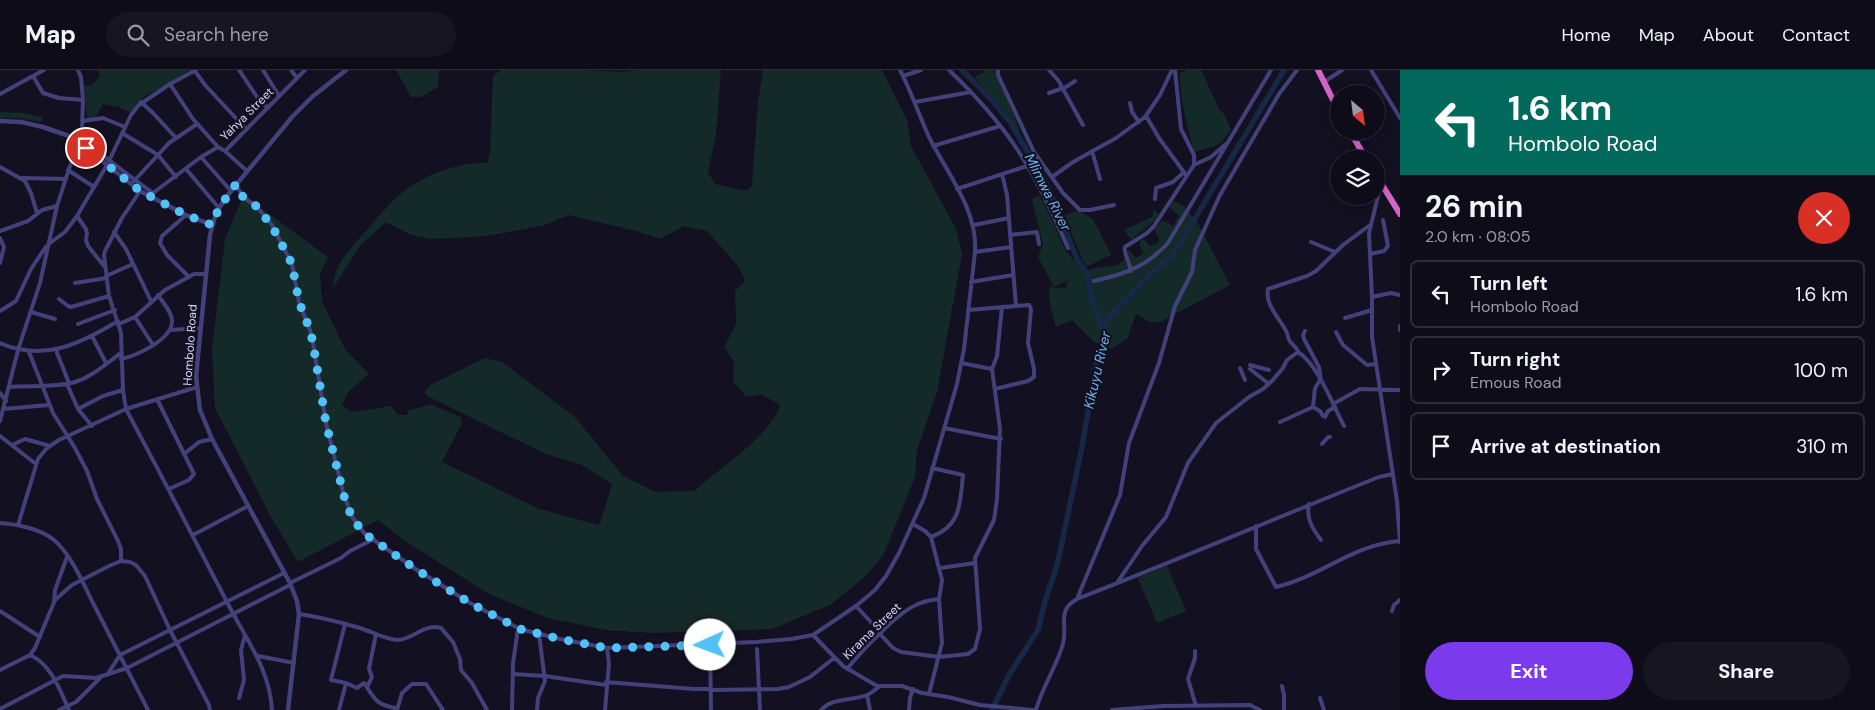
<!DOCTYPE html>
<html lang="en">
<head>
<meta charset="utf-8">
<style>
  body { margin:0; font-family:"DM Sans",sans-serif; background:#171522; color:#f1f3f6; height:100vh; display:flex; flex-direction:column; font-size:19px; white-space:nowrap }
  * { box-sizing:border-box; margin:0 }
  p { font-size:16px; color:#9b9ba2 }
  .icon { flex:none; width:28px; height:28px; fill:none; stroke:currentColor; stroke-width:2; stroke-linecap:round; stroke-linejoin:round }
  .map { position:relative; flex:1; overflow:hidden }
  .panel { display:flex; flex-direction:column; background:#0e0c19; width:475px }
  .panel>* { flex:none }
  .banner { background:#00695c; color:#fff; overflow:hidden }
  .needle { width:32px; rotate:152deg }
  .buttons { position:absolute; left:1330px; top:15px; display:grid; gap:10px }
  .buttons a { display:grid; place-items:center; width:55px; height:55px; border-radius:50%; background:#0e0c19; box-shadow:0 2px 12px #0003,0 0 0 1px #2e2c38; font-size:25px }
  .pin { position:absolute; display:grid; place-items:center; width:42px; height:42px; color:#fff; margin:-21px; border:2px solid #fff; border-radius:50%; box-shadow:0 1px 5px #0007 }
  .me { position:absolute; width:55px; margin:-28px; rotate:268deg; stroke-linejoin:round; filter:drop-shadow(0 0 4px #0008) }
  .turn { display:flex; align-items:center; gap:18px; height:105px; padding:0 25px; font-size:22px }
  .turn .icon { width:65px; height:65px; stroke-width:2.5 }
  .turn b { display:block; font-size:35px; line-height:42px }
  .round { display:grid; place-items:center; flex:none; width:52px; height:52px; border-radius:26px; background:#171522 }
  .summary { display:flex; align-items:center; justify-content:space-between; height:85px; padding:0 25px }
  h1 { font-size:30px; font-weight:700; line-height:38px }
  .cta { display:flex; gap:10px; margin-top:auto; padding:10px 25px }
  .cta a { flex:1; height:58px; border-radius:30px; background:#7c3aed; color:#fff; font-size:20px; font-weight:700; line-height:58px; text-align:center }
  .cta a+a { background:#171522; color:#f1f3f6 }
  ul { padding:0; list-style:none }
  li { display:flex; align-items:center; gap:15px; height:68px; margin:0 10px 8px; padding:0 15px; border:2px solid #2e2c38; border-radius:8px }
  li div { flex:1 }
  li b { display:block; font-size:19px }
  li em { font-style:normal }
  header { display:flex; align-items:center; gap:30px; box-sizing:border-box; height:70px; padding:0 25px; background:#0e0c19; border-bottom:1px solid #2e2c38 }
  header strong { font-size:24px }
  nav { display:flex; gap:28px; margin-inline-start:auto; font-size:18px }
  .search { width:350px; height:45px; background:#171522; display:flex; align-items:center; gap:12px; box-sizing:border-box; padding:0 18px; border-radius:28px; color:#9b9ba2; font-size:19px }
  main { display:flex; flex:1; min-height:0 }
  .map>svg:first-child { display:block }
</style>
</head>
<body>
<header>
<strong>Map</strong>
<div class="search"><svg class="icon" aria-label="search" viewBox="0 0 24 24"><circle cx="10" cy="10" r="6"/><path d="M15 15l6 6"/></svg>Search here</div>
<nav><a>Home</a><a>Map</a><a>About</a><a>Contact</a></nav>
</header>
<main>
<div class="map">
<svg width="1400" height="640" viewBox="0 0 1400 640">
  <rect width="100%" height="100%" fill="#131021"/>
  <path fill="#142a29" d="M98,0H191L144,27L131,43L119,37L103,34L96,47L87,49L84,16H91L100,6Z
    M396,0H439L438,17L421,27H411Z
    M501,0H579L623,2L639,0H721L716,65L708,102L715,114L747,121L752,115L758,32L763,0H882L907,50L911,76L956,159L962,184L937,322L917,380L915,407L883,486L866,506L830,535L772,559L655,563L606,560L548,548L489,524L405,471L378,450L298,492L271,447L215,338L212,279L225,169L241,131L247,128L328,187L320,204L322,231L345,279L369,304L349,321L342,335L352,342L391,336L397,345H407L408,341L430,334L461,347L462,353L442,392L537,438L597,455L600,454L612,414L582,395L546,384L427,326L425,322L429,316L485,288L502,292L575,347L623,406L656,422L694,421C718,399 772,365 780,335L763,325L746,326L733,312L734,292L724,277L736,254L735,221L745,211L738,196L707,161L684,156L660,169L640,162L569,145L545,155L487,166L431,169L411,165L386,152L360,176L333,218C333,195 350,179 364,163C377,149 389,132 404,121C427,104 459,92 487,93L490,83L493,6Z
    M986,0H995L1020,60L1018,61L975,7Z
    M1188,0H1201L1219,39L1225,45L1231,60L1218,75L1194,82C1188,56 1179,30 1180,3Z
    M0,42L22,43L43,47L41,52L18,48H0Z
    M1039,125C1049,142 1056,160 1064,177C1069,187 1078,193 1084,202L1095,198L1118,195L1124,190L1128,179L1136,188L1143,183L1140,177V171L1144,169L1150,176L1158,173L1159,169L1154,160L1162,150L1173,156L1179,146L1169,137L1174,131L1184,136L1198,153L1230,215L1160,252H1150L1136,244L1127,269L1112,279L1094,272L1072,250L1056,257L1050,235L1049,217L1066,218L1068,210L1054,217L1038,187L1043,174L1032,130L1033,128Z
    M1078,140L1093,149L1111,185L1086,197L1064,146Z
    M1154,140L1159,144L1153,152L1131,170L1124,160L1152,147Z
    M1167,496L1186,541L1157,553L1138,508Z"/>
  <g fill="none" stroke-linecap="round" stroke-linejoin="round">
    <path stroke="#162845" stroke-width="5.5" d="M962,0L991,29L1010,52L1047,115L1077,189L1088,205L1091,226L1104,262
      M992,640L1009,605L1038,560L1045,531L1057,496L1081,382L1096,295L1105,268L1104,262L1109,247L1152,203L1173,185L1284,0"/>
    <path stroke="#43417a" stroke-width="4" d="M239,0L257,27L268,38
      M263,0L279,26
      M291,0L297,8
      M949,0C974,24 998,50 1017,79C1037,109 1053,144 1068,178
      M998,0V5L1034,82L1063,123L1080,140H1090L1114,135
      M1049,0L1058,10L1083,55
      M1175,0L1181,59L1194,85V95
      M1371,0L1400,48
      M195,1L205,15L246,59
      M33,6L43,23L59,28L83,30
      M903,6L921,0
      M1324,12L1342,0
      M170,14L193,49L218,77
      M1063,19L1075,11
      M1049,23L1063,18
      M0,24L44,0
      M141,32L153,43L176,68
      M915,32L971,22
      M1130,33L1132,42L1139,52
      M1146,46L1159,68L1186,105
      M83,51L103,48L125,57
      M122,63L158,85L176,107
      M79,68C105,86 128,106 153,123
      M933,76L1000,56
      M225,81L305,0
      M1092,81L1100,109
      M201,87L231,121
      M0,97L25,111L31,123L37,143
      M186,99L219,138
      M68,100L94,117
      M1052,107L1073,92L1116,68L1145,47L1160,25L1172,0
      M22,108L66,109
      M134,111L169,73L197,54
      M1381,114L1369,163L1372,227V267L1397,431L1400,472
      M236,115L243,127L256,136L272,155L292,194L299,232L310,260L313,273L326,353L344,426L353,448L365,464L417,500L470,533L520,559L560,569L607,578L756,572L791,569L813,565L856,536L875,520L886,506L899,483L924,428L957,314L964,279L975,182C978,140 947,103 929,67C919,45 911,21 900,0
      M957,119L1027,96
      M140,121L122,148L105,181L104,185L109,226L121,263L123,320L126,339C160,403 194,468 227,532C245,568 270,599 272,640
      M149,126L201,87L218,77L225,81L247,101
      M1155,129L1156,118L1173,112L1184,102
      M186,145L162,166L160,173L167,185L189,207
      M77,146L86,159L87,164L86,170L88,176L104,196
      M974,155L1009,148
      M0,161L28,151L42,140L57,136
      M114,162L126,179L151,231
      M1010,165L1037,162L1039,174
      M0,168L4,177L0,193
      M1311,172L1335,182
      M975,182L1011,177
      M1370,184L1384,181L1388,176L1383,150
      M1130,201C1131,192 1123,185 1125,177L1147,163L1154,156L1194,95L1211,87L1226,74
      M106,206L133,194
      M1094,211C1125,204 1146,197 1168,173L1271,0
      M971,212L1013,205
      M75,213L107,208
      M1372,227L1391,223L1400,225
      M59,229L68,236L71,237L109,226
      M968,240L1016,236L1007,125L1002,104
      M0,241L16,231L31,199L45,178L50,173L65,162L77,146L107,95L131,45L139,35L170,14L196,0
      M31,242L55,249
      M135,247L153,275
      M1345,248L1372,240
      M78,254L115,240
      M119,254L135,247L165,220L194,204H206
      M1400,256V260
      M170,260L201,258
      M1305,261L1303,265L1304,269L1319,297L1321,311
      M1336,262L1343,275L1367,295L1376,294
      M92,266L106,293
      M0,273C44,292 80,274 118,251
      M57,279V283L69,313
      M29,282L53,343L75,378L87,401L97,429L118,471L121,479V491
      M1298,282C1317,293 1334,337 1344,356
      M121,289C136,286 171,270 172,252C173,243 163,233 158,225
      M961,293L992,299
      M1250,295L1269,300
      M1240,298L1245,310
      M1250,299L1269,314
      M1320,310L1315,318L1313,337L1320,341L1323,346
      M67,314L78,339L92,356
      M9,317C31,315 54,318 75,312C92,307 107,293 121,283
      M995,319L1028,311L1034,307V299L1028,273L1031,239L1029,235L1016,236
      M0,323L6,331
      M157,329L194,404L189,410L169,419
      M1333,334L1360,319L1400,320
      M3,339L49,335
      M78,339L103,326L123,320
      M1325,347L1328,341L1335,337
      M0,351L18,280L40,213L57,136L82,59L83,30L81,7L78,0
      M1280,352L1313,337
      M944,358L1001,369
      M0,366L36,394
      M1322,374L1328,367H1330
      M12,375L25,369L50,376
      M184,384L199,372L212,369
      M1309,434C1306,449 1312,458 1321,470
      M0,453C17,454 41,459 54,470C71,484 84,515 94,535C112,570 130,605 148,640
      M913,454L925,461L931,467L942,510L939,529L942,573L929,624
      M18,455L38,389L47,378L59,370L126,339L197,317
      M1256,456V479L1276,517C1320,507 1354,474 1400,471
      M193,465L248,436
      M931,467C961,456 960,434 963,405L932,398
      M940,498L975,493
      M290,513L341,488L350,481L374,469
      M1117,513L1142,476L1166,447L1188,393L1216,353L1249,327L1263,319L1272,311L1283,298L1287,290L1298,282C1297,277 1292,275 1289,270C1288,266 1287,262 1285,259C1278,247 1265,234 1268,219L1307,206L1316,201L1343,175L1370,155
      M1077,529L1120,425L1129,373L1159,293L1175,236L1192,202L1195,180L1220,125L1279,24L1297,0
      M54,532L55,520L67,487
      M856,536L881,563
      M0,541L40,567
      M1392,541L1394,535L1400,530
      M299,544C320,547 340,552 360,558C372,562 385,569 397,570C413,570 424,553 441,558L453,572L460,589L461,600L472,613L487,640
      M345,554L331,610L346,613L357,618L364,613C375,628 374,634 395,638L396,640
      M880,564L893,578L901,582L939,587L968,584L975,579L980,559L975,488L994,450L997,429L1000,359L992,299L997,286L1002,237
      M813,565L843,596L877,616H902L922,623L948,627L980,635L1033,640
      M710,575L711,640
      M757,579L760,640
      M1195,581V588L1188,609L1196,636
      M30,585C51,594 60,620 69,640
      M258,586L294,593
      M847,599C861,582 897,543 916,535C923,531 931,530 939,529
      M0,600L30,585L35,578L55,530L65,521L72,515L109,496L121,491L130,492L136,495L145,506L170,560L209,635L210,640
      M513,604L545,606L606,615
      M107,605L120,585L284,503
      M606,612L694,619H711
      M1282,616L1284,625V640
      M367,617L372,607L369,599L376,564
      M711,620L778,619L789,617L810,607L834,588
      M867,625L870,640
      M239,628L244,610L241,580L245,565
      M1320,628L1324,640
      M0,639L63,606L96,608L127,598L290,515
      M59,640L76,632L100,608
      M339,640L346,613
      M397,640L402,623L412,614H426L443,640
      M512,640L513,594L518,558
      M537,640L538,628L545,611L539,564
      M605,640L609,594L607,578
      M821,640C833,627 852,631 867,625C872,623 876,619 880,616
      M909,640L910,628L913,619
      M1036,640C1042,617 1056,598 1063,574C1068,554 1056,541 1077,529C1178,490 1278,447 1379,407L1393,404
      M1112,640L1163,636L1250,635L1260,640"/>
    <path stroke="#43417a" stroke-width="4.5" d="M0,51L21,52L43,57L72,67L140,121L186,145L212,155
      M288,640L299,544L297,531L290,513L212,369L200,340L196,306L210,165L216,143L227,126L292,47L312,27L346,0"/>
    <path stroke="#d365c7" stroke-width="6" d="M1318,0L1339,42
      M1350,61L1366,89
      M1376,105L1400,144"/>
  </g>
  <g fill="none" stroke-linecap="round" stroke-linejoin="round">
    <path stroke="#4fc3f7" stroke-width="9" stroke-dasharray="0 16.2" d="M86,78L140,121L186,145L212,155L219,138L236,114L243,127L256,136L272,156L292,194L299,232L310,260L313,273L326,353L344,426L352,448L365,464L417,500L470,533L520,559L560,569L607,578L710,575"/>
  </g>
  <g text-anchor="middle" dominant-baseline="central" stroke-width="4.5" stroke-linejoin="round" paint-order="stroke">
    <g font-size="12" fill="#dad5fa" stroke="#131021">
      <text transform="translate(247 44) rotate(-45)">Yahya Street</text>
      <text transform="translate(190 275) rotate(-86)">Hombolo Road</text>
      <text transform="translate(872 561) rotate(-44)">Kirama Street</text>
    </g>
    <g font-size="14" font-style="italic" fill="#70b3ed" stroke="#131021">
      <text transform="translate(1048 122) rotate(63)">Mlimwa River</text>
      <text transform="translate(1097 300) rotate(-77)">Kikuyu River</text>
    </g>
  </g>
</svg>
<div class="buttons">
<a><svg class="needle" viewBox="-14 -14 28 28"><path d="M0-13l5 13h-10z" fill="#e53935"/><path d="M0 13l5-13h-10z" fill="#9b9ba2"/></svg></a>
<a><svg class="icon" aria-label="layers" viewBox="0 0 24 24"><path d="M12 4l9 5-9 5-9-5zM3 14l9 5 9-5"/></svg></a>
</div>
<div class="pin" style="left:86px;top:78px;background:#d93025"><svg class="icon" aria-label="arrive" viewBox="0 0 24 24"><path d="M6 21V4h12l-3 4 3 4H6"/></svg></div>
<svg class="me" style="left:710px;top:575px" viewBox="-20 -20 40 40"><circle r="19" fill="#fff"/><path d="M0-13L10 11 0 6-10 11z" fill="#4fc3f7"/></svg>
</div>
<section class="panel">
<div class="banner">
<div class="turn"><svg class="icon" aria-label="left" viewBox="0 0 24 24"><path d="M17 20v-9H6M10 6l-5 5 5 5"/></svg><div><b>1.6 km</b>Hombolo Road</div></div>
</div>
<div class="summary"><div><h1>26 min</h1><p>2.0 km · 08:05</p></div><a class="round" style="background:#d93025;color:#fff"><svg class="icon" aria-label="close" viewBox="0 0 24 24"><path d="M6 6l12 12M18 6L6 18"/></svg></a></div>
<ul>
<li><svg class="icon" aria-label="left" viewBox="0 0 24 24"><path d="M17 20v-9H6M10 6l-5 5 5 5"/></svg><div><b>Turn left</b><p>Hombolo Road</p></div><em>1.6 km</em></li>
<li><svg class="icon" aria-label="right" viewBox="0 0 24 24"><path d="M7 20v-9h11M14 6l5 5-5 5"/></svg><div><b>Turn right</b><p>Emous Road</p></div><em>100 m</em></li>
<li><svg class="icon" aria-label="arrive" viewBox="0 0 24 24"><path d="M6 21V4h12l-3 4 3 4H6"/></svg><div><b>Arrive at destination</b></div><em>310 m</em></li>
</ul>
<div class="cta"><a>Exit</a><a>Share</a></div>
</section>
</main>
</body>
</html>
